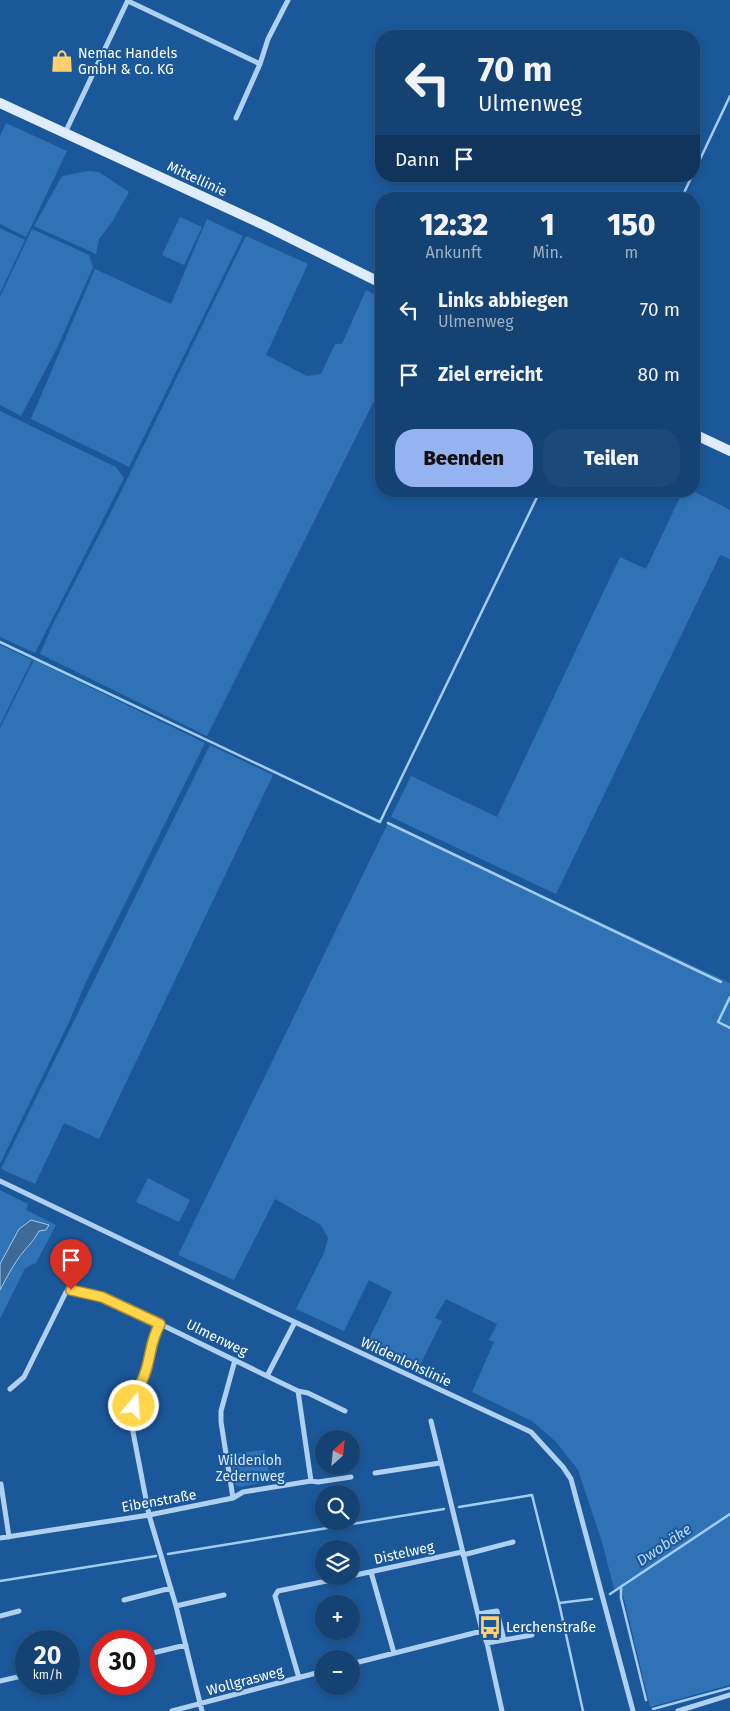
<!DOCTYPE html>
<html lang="de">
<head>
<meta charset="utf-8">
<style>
  body { margin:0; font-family:"Fira Sans",sans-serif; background:#1d4978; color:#f1f3f6; height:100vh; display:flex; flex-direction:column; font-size:19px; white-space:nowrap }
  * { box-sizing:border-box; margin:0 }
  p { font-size:16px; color:#9db0c4 }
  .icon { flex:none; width:28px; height:28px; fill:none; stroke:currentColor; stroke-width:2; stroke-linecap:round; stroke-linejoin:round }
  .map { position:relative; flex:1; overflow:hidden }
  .panel { position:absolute; left:375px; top:192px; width:325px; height:305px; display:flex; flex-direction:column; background:#144273; border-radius:20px; box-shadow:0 2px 8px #0003,0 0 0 1px #335b85 }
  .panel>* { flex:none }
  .hud { position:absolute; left:375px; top:30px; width:325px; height:152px; border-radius:20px; box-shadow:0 2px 8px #0003,0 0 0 1px #335b85; background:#144273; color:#f1f3f6; overflow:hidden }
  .needle { width:32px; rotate:27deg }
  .buttons { position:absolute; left:315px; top:1430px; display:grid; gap:10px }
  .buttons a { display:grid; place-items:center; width:45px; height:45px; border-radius:50%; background:#144273; box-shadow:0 2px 8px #0003,0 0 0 1px #335b85; font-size:25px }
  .speed { position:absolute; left:15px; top:1630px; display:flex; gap:10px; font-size:25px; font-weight:700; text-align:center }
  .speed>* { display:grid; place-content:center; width:65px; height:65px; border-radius:50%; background:#144273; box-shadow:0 2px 8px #0003,0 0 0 1px #335b85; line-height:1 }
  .speed small { font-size:12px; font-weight:400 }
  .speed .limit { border:8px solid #d22; background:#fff; color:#111 }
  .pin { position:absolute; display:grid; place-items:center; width:42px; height:42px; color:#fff; margin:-51px -21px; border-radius:50% 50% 50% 0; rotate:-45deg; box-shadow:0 0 5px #0007 }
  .pin .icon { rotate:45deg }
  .me { position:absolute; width:55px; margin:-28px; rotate:18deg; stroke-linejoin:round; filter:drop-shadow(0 0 4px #0008) }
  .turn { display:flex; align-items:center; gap:18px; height:105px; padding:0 20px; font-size:22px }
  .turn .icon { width:65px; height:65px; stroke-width:2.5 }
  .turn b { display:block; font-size:35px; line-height:42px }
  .then { display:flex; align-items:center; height:48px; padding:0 20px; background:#0003; gap:10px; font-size:19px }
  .eta { display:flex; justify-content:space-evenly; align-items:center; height:85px; text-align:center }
  .eta b { font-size:30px; font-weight:800; line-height:35px }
  .primary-button { display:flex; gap:10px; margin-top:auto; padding:10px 20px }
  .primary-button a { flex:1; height:58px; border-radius:20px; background:#95b2f1; color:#111; font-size:20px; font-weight:800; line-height:58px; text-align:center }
  .primary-button a+a { background:#1d4978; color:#f1f3f6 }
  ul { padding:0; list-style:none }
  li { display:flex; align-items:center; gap:15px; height:65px; padding:0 20px }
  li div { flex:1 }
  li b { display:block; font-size:19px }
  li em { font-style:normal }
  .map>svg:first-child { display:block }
</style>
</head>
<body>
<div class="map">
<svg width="730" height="1711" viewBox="0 0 730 1711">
  <rect width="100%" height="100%" fill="#1b5899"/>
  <path fill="#2f73b6" d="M6,123L67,151L26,237L0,224V136Z
    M88,171L99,172L129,192L112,222L99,239L96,254L34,226L62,176Z
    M180,217L202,227L184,265L162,255Z
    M207,219L243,236L129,467L31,419L95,269L171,304Z
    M0,228L25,240L0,293Z
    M32,229L89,255L93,267L57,348L21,416L0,405V297Z
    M246,236L308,264L266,355L307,376L321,374L335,344H342L366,290L381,298V387L207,736L40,654L53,624L114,506Z
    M0,411L116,467L124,478L35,653L0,637Z
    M683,491H693L730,510V559L720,555L556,894L391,817L411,776L497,817L620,557L646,569Z
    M0,645L32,660L0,725Z
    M34,660L205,743L86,982L69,1022L0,1164V728Z
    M210,745L273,775L99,1139L64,1123L35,1184L1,1169Z
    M388,823L730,983V1685L650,1707L621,1586L614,1589L602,1542L578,1470L556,1442L532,1421L472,1392L494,1342L489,1340L497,1324L446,1299L435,1318L442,1321L419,1367L367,1343L392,1292L369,1280L344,1331L296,1309L324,1253L328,1238L321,1225L275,1199L234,1280L178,1255Z
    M148,1178L190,1200L179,1222L136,1202Z
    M0,1190L28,1204L26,1210L56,1225L36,1263L25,1268L0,1319C0,1311 0,1300 0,1291C4,1272 29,1249 39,1231L46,1230L49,1225L27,1222L19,1229L0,1263Z
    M265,1450L270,1481L240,1487L235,1485L231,1454Z"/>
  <path fill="#3e6a98" stroke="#a3ccf2" d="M31,1220L49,1225L46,1230L39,1231C34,1240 30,1244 24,1251C14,1263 7,1277 0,1290V1264L19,1229Z"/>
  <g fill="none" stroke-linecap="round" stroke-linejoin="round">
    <path stroke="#a3ccf2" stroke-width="2.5" d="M694,172L730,96
      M681,199L692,176
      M0,642L380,822L540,491
      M388,823L721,982
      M730,997L718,1022L730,1028
      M459,1507L532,1495L559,1603
      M168,1554L444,1509
      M0,1581L156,1556
      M621,1588V1598L646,1700
      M610,1594L730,1514
      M653,1709L730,1688
      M583,1711L559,1603L592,1599"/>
    <path stroke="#b0d0f1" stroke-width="5" d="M128,1L260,64L236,118
      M260,64L268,39L288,0
      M65,133L128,0
      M0,1181L269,1310L531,1432L563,1467L571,1479L633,1711
      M160,1323L155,1332L145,1375L135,1395L133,1432L149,1515L176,1606L202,1711
      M267,1376L298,1391L311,1481
      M10,1389L24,1377L66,1292C79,1286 108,1300 121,1305L267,1376L295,1322
      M298,1391L308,1393L345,1411
      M431,1421L482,1631L487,1643L502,1711
      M375,1473L440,1463
      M1,1484L9,1537
      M233,1498L221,1422V1411L235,1360
      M0,1538L149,1515L233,1498L243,1492L311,1481L318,1482L351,1477
      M463,1555L513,1542
      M371,1572L394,1653
      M351,1576L462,1552
      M124,1600L171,1588
      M176,1606L224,1595
      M478,1614L497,1611L504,1640
      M0,1616L19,1611
      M487,1643L532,1635
      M144,1655L186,1645
      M351,1664L482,1631
      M299,1678L275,1596L278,1591L351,1576
      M0,1681L26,1675
      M172,1711L324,1671
      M678,1711L730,1695"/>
    <path stroke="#deecfb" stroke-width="10" d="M0,103L264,225L381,283
      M694,434L730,451"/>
  </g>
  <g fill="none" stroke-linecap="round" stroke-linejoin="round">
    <defs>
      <path id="route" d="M71,1290L102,1297L160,1324C150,1340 151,1359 144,1376C140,1387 135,1394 134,1406"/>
    </defs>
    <use href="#route" stroke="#a68a30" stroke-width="12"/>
    <use href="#route" stroke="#ffd54a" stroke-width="9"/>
  </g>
  <defs>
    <symbol id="shop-bare" viewBox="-9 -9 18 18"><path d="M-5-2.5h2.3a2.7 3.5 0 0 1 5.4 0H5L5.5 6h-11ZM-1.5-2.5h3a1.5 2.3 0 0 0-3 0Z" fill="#ffcf70" stroke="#1b5899" stroke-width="2.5" paint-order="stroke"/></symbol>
    <symbol id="bus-bare" viewBox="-9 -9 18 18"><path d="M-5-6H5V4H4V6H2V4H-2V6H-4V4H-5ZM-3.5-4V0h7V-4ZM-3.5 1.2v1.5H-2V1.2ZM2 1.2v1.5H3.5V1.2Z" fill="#ffcf70" stroke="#1b5899" stroke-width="2.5" paint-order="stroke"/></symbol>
  </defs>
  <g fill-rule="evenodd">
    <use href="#shop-bare" x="46" y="45" width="32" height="32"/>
    <use href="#bus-bare" x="474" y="1611" width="32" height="32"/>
  </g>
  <g text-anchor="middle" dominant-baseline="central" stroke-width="4" stroke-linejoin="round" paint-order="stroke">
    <g font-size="14" fill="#fff" stroke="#1b5899" text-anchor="start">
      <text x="78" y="53">Nemac Handels<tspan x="78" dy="16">GmbH &amp; Co. KG</tspan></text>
      <text x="506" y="1627">Lerchenstraße</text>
    </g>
    <g font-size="14" fill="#fff" stroke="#1b5899">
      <text transform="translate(197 179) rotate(25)">Mittellinie</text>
      <text transform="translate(217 1338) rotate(26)">Ulmenweg</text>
      <text transform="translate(406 1362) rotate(25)">Wildenlohslinie</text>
      <text transform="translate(159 1501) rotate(-10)">Eibenstraße</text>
      <text transform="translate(404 1553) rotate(-13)">Distelweg</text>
      <text transform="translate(245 1681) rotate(-15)">Wollgrasweg</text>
    </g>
    <g font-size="14" fill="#d7e9fb" stroke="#1b5899">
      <text x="250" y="1460">Wildenloh<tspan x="250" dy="16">Zedernweg</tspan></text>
    </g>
    <g font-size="15" font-style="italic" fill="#bddaf7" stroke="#1b5899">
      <text transform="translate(664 1545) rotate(-34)">Dwobäke</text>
    </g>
  </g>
</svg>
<div class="buttons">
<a><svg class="needle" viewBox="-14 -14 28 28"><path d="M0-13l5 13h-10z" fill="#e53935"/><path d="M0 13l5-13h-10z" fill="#9db0c4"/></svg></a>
<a><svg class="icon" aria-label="search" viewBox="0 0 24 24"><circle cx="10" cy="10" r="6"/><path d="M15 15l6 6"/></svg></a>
<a><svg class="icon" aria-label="layers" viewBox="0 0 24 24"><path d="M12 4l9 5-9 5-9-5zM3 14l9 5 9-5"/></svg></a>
<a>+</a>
<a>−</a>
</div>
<div class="speed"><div>20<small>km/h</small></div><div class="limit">30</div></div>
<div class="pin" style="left:71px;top:1290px;background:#d93025"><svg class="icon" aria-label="arrive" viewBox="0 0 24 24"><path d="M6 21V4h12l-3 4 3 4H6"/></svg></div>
<svg class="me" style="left:134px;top:1406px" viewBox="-20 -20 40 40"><circle r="17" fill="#ffd54a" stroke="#fff" stroke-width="3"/><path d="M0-11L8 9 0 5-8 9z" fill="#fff"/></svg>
<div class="hud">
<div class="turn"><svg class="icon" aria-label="left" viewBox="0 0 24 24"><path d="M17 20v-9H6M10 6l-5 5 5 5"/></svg><div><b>70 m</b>Ulmenweg</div></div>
<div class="then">Dann<svg class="icon" aria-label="arrive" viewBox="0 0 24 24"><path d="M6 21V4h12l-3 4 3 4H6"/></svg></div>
</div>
<section class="panel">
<div class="eta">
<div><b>12:32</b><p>Ankunft</p></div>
<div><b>1</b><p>Min.</p></div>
<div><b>150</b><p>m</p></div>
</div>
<ul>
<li><svg class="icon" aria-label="left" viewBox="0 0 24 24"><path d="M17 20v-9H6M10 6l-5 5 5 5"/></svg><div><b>Links abbiegen</b><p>Ulmenweg</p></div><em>70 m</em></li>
<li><svg class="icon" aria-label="arrive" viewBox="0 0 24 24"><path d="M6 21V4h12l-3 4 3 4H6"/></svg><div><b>Ziel erreicht</b></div><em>80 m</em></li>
</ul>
<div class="primary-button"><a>Beenden</a><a>Teilen</a></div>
</section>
</div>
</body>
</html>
